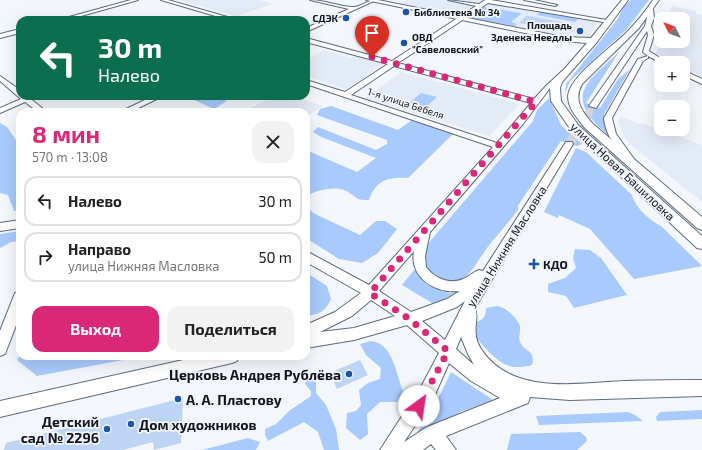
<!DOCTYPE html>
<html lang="ru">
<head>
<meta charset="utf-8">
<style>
  body { margin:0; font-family:"Exo 2",sans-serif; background:#f2f2f2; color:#222; height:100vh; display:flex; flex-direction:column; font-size:15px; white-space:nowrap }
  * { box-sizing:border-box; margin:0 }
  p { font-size:13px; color:#767676 }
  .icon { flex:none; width:22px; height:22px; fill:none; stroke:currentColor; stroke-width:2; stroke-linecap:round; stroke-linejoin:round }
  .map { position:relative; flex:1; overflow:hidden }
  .side { position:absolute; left:16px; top:108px; width:294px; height:252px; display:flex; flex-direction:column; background:#fff; border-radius:12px; box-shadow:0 4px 16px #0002 }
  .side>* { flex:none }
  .banner { position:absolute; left:16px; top:16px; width:294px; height:84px; border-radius:12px; box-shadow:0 4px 16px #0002; background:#0b6e4f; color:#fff; overflow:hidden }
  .needle { width:26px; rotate:312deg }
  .buttons { position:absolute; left:654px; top:12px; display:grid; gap:8px }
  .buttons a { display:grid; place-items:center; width:36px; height:36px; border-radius:8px; background:#fff; box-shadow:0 4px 16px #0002; font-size:20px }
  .pin { position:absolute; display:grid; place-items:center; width:34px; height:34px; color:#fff; margin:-41px -17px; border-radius:50% 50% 50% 0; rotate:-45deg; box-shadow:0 0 4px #0007 }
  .pin .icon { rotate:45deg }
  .me { position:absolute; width:44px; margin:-22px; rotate:31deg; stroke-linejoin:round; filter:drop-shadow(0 0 3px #0008) }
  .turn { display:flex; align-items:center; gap:14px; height:84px; padding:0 16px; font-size:18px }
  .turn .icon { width:52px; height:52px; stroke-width:2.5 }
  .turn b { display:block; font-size:28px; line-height:34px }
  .round { display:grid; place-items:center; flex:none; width:42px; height:42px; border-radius:12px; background:#f2f2f2 }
  .headline { display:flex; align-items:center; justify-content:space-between; height:68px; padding:0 16px }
  h1 { font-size:24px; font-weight:700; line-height:30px; color:#db2777 }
  .primary-button { display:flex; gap:8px; margin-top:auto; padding:8px 16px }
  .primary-button a { flex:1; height:46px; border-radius:12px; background:#db2777; color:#fff; font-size:16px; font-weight:700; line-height:46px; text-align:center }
  .primary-button a+a { background:#f2f2f2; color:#222 }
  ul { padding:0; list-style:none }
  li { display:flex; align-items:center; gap:12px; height:50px; margin:0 8px 6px; padding:0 8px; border:2px solid #e0e0e0; border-radius:12px }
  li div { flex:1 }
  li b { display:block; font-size:15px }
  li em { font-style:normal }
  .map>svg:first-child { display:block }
</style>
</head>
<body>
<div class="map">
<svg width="702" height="450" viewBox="0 0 702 450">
  <rect width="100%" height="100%" fill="#f3f6fb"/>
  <path fill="#e3ebf7" d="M178,0H259L273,4L236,16Z
    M407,0H487L463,16L457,17L398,4Z
    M488,2L599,21L587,39H574L465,18Z
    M672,6L696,11V14L702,15V77L683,67V63H675L656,53L661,41H683V19H668Z
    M324,50L351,58L355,56L384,64L346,89L306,76V65L310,63L306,60Z
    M401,72L520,104L489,136L365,98Z
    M273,96H294L323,106L306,117V112H244Z
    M621,117L640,124L642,123L702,145V202L630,144L625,138L618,122Z"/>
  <path fill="#a8cafc" d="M631,0H649L626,30L570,81L565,94L566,84L617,20L624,6Z
    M484,7L520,13L521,14L511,22L517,24L515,26L469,18Z
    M541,11L579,18L575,22L537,15Z
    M619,52L586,103L600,108L618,79L629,70L636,59L604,114V124L608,135C563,96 585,84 619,52Z
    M421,93L437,97L424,109L407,105Z
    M203,96H213L227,101L214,109L194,100Z
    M549,98L561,125L582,144L577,146L561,141L517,207L519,208C510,221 500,232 490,244C468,273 464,298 425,268L423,253L426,246L533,121L537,110Z
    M331,106L398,130L412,120L453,134L408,178C388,177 376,180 369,200C354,201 356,195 344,190C336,186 311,190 306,198V150L357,172L376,158L321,137L313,132L318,127L376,150L387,144V140L317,115L320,109Z
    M0,123L7,127L20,146V210L14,211L8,195L0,193Z
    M576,148L586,152L632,195C635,207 649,220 661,226L702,266L634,279L590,229L559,215L558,218L544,212Z
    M306,205L313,213L360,235L376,221H385L397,229L378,253L362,263L339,259L306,238Z
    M20,231V241L11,242L0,248V234Z
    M575,249L590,250L601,258L627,295L574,308L566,296L548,292V284L565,278L576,268L573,258Z
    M414,270L426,284L441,291L456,294C450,299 439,304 432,303L402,285Z
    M310,275L327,286L331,299C325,312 320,314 306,316V276Z
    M497,306C506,307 517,318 520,326C521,331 518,337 520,342C524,352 536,349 532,365C511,370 504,366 489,352C478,340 474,339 477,322C484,319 486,316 486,308Z
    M371,341C393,343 396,374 403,391L397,402H380L367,414L368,434L360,440L346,428L347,413L356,411L361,405L359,390L368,383L380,379L381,368L366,355L360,344Z
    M20,355V356H129L123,360L37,376L17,360Z
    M451,372L493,400L460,412L414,438L437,401Z
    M309,375H313L316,381V393L326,405L336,429L339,450H324L318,432L304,422L268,441L265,435V429L276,424L289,411L311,396V391L305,384L306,377Z
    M702,410V419L657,421L656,417L660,412Z
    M628,412L635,415L643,421L539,425L536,416Z
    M580,432L586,437L587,441L577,450H507L511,434Z
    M248,438L260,442L256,450H202Z"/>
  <path fill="#bdd4f5" d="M526,16H528L573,24L566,32L519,23Z
    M360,360L368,375L337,389L330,373Z
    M183,398L181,443L154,450L153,442L123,450H4L6,443Z"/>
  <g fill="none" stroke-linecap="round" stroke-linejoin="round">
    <path stroke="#d1d4da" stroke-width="7" stroke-dasharray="7 3.5" stroke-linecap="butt" d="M588,114L593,106"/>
    <path stroke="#d1d4da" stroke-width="9" stroke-dasharray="9 4.5" stroke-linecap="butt" d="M569,144L589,113"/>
    <defs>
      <path id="minor" d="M131,0H138L67,20H58Z
        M161,0H168L238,20H229Z
        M310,0C324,0 337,6 352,7C360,8 367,0 376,0L306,32V28L349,9Z
        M448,0L479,4L485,0H491L612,21L609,23L488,3L398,63L534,99L546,86L562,71L567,72L550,88L523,124L430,232L425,256L426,267C434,278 450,285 463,279C469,277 473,272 479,270L483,271L566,142H572L573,144L475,308C480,319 470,332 481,349C512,396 578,383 626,381C651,380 677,380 702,380V396L570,400L530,397L528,403L446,436L456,450H436L431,444L423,450H380L421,387L439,353L407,325L354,340L306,348V325L335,312L361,293L306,262V251L369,285L493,147L306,84V80L345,92L388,64L306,42V38L392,61L476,6ZM394,66L531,103L497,143L351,95ZM414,251C409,278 436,294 460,291L447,299L411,312L379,291ZM371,300L395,316L354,328L320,332L352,316ZM465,301L445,340L422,321L457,307ZM461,337L468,354L474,365L456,349ZM449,363L471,381L500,398L427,427L404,442L433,399Z
        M524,0H534L557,5L555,6Z
        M649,8L653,9L654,18L651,26L654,35L649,51L668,63H661L648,56V58L643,61L612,118L616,134L634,159L629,162L626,161C617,148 605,135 604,118L638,59L648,56L643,52L648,35L647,31L596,108L589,106L645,26Z
        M20,29V33L0,38V34Z
        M683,70L702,79V84L683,75Z
        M0,76L20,90V96H27L47,112H38L25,102L0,113V108L21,99L0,81Z
        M153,96H163L130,112H120Z
        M20,220V228L0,231V223Z
        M20,292V315L5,354L0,356V331L15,293Z
        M201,356H239L237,361L232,363L0,417V401Z"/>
      <path id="major" d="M366,0H378L563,37L591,38L622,0H628L597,42L562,82L560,88L561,101L579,126L702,236V249L697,248L571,130L551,101L550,88L554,81L587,43L563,41Z
        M653,0H659L639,28L582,84C573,100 582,112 593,124L702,217V230L697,228L585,128C578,119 568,109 568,96C570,76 611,48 626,33C636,23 645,12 653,0Z"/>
    </defs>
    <use href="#minor" stroke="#5d6b7f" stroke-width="2"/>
    <use href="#major" stroke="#5d6b7f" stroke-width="2"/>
    <use href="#minor" fill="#fff" fill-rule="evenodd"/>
    <use href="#major" fill="#fff" fill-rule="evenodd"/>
  </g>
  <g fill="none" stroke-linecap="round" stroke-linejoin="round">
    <path stroke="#db2777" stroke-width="7" stroke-dasharray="0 12.6" d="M372,57L536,102L370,293L408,318L448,351L419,406"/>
  </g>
  <g fill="#1b55a6" stroke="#f3f6fb" stroke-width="1.5">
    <circle cx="406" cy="12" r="4"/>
    <circle cx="346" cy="18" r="4"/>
    <circle cx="580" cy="31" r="4"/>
    <circle cx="404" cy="43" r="4"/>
    <path d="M532 258h4v4h4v4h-4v4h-4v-4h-4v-4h4z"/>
    <circle cx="349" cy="374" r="4"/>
    <circle cx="178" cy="399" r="4"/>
    <circle cx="131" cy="424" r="4"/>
    <circle cx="107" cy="429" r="4"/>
  </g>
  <g text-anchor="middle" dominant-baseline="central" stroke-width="3.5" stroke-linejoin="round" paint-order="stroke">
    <g font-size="10" font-weight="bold" fill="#11161e" stroke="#f3f6fb" text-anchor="start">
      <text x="414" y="12">Библиотека № 34</text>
      <text x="338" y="18" text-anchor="end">СДЭК</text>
      <text x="572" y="25" text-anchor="end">Площадь<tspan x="572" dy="12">Зденека Неедлы</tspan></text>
      <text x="412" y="37">ОВД<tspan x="412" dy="12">"Савеловский"</tspan></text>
    </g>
    <g font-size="10" fill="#11161e" stroke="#f3f6fb">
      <text transform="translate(406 103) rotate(18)">1-я улица Бебеля</text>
    </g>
    <g font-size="12" fill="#11161e" stroke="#f3f6fb">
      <text transform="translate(623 171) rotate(43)">улица Новая Башиловка</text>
      <text transform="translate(506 246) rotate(-58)">улица Нижняя Масловка</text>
    </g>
    <g font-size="12" font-weight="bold" fill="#11161e" stroke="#f3f6fb" text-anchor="start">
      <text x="543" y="264">КДО</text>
    </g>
    <g font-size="14" font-weight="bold" fill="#11161e" stroke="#f3f6fb" text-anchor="end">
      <text x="341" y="374">Церковь Андрея Рублёва</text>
      <text x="186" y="399" text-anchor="start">А. А. Пластову</text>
      <text x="99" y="421">Детский<tspan x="99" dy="16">сад № 2296</tspan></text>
      <text x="139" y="424" text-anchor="start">Дом художников</text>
    </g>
  </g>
</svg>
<div class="buttons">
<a><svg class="needle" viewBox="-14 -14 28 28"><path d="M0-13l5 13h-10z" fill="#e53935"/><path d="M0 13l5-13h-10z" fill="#767676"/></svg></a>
<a>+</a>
<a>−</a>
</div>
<div class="pin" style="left:372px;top:57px;background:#d93025"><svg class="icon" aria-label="arrive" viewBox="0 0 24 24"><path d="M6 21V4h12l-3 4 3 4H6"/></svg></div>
<svg class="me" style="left:419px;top:406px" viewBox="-20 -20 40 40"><circle r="19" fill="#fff"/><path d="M0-13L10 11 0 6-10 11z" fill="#db2777"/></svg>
<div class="banner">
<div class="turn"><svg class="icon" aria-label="left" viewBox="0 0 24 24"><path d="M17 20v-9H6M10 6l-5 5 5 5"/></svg><div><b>30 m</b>Налево</div></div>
</div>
<section class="side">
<div class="headline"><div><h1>8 мин</h1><p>570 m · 13:08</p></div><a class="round"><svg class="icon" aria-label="close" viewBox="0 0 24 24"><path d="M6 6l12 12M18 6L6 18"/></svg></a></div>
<ul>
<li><svg class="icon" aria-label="left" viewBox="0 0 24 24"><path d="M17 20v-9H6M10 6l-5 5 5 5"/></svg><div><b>Налево</b></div><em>30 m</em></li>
<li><svg class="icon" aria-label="right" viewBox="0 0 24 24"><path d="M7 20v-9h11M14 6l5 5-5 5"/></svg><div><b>Направо</b><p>улица Нижняя Масловка</p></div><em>50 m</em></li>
</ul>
<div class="primary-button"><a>Выход</a><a>Поделиться</a></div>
</section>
</div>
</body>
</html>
